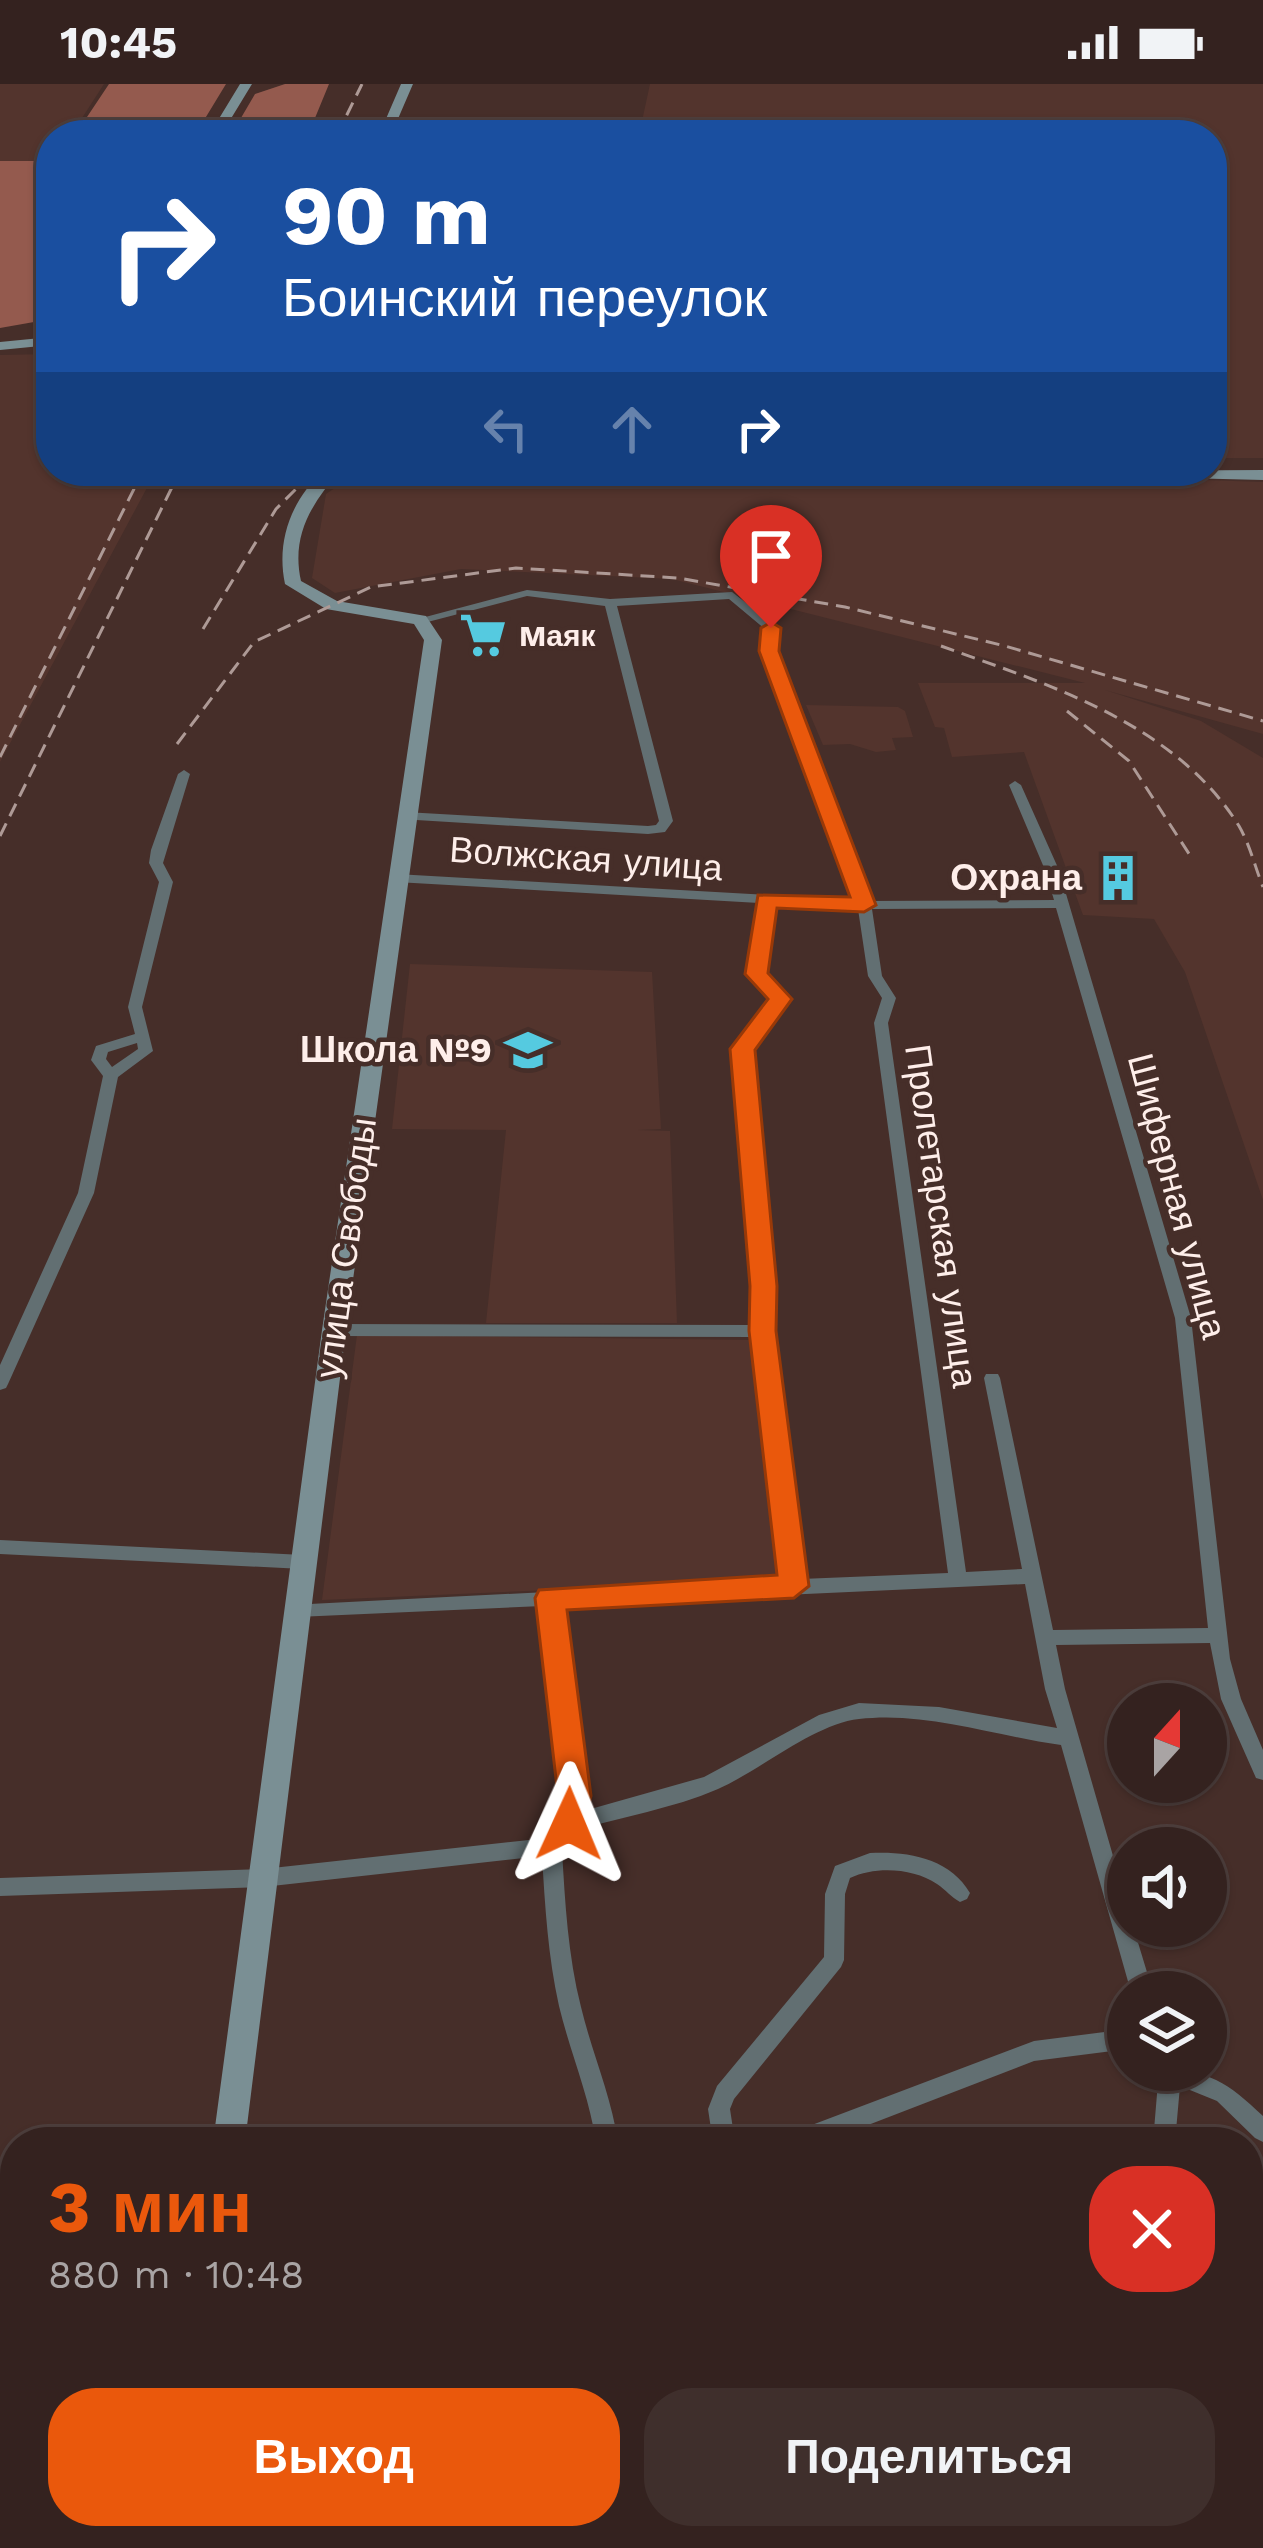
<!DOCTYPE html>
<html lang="ru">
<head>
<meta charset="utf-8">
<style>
  body { margin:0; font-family:"Work Sans",sans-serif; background:#3f2f2c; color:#f1f3f6; height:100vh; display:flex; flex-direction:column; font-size:45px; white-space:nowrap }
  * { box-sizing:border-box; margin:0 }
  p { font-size:39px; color:#a9a4a4 }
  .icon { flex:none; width:66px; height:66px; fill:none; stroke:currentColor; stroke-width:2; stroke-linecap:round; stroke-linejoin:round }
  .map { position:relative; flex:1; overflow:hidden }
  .panel { position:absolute; left:0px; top:2043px; width:1263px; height:423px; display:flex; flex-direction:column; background:#34221f; border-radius:48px 48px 0 0; box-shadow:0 3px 9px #0004,0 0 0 3px #4e3f3d }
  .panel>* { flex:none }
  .hud { position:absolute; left:36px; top:36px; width:1191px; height:366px; border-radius:48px; box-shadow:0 3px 9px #0004,0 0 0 3px #4e3f3d; background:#1a4fa0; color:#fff; overflow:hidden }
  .needle { width:78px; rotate:21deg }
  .fabs { position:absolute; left:1107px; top:1599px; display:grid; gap:24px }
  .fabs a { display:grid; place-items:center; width:120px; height:120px; border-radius:50%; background:#34221f; box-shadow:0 3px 9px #0004,0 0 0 3px #4e3f3d; font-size:60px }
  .pin { position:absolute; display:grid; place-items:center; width:102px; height:102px; color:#fff; margin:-123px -51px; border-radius:50% 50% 50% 0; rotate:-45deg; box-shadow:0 0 12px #0007 }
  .pin .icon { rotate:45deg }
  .me { position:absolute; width:132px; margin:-66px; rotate:1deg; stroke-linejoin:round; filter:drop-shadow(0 0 9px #0008) }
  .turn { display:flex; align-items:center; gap:42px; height:252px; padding:0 48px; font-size:54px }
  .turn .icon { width:156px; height:156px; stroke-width:2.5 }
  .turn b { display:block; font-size:84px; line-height:102px }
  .lanes { display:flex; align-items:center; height:114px; padding:0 48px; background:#0003; justify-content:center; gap:60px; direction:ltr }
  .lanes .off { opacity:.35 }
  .round { display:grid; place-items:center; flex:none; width:126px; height:126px; border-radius:48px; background:#3f2f2c }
  .head { display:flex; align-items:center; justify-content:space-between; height:204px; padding:0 48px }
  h1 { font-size:72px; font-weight:700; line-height:90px; color:#ea580c }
  .primary-button { display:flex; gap:24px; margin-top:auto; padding:24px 48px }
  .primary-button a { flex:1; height:138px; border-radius:48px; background:#ea580c; color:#fff; font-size:48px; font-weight:700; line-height:138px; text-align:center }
  .primary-button a+a { background:#3f2f2c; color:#f1f3f6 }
  .status { display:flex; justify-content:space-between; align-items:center; height:84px; padding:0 60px; background:#34221f; direction:ltr }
  .status svg { height:33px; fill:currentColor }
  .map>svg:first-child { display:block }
</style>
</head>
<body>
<div class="status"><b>10:45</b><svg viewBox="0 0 49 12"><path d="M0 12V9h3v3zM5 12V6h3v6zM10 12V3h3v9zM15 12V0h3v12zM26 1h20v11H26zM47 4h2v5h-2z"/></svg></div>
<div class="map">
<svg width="1263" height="2464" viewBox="0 0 1263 2464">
  <rect width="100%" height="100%" fill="#462e29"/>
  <path fill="#53342d" d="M0,0H104L71,51H51V77H0Z
    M650,0H1263V374H1212V51H639Z
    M51,270V387H156L0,678V271Z
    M360,387H940L1263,398V650L1105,606L1201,637L1263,674V1116L1185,888L1154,835L1083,831L1024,668L952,673L944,644L935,643L918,599H1085L672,495L461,485L335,509L312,494L326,410Z
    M806,621L898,623L905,627L913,653L892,654L896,666L876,668L850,660L823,661Z
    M410,880L652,888L661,1045L638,1046L670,1047L677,1239H486L506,1046L392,1045Z
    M357,1251L755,1256L779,1496L322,1516Z"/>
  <path fill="#945a4e" d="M109,0H226L195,51H75Z
    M285,0H329L308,51H231L255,10Z
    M0,77H51V235L0,244Z"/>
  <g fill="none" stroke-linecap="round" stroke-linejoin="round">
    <path fill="#626f72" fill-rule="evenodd" d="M527,506L610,515L732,508L775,541V567L869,817L1054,816L1045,786L1009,701L1015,697L1021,701L1059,786L1191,1234L1230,1575L1241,1615L1263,1666V1696L1256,1694L1221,1615L1210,1559L1056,1561L1065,1605L1128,1824V1842H1133L1153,1908H1131L1061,1661C995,1652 926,1627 859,1635C814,1640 761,1686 718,1705C672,1725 623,1732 575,1747L571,1758L562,1766C565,1818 568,1872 581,1923C592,1969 611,2011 618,2058H596C589,2011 570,1968 559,1922C548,1873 545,1822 542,1772L263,1803L0,1812V1794L263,1785L547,1754L555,1747L564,1712L542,1522L297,1533L290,1531L288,1526L290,1521L783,1496L759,1253L334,1252L326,1246L334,1240L758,1241L735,965L773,915L749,890L759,819L396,798L389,794L396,790L855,816L763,567L765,545L729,515L617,522L673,737L665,748L648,750L400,735V729L405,728L648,742L656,741L659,737L605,522L527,512L420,540L414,536ZM772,820L858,825L868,892L882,914L874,939L948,1489L801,1495L749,965L788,915L763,889ZM1056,824L1175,1234L1208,1544L1053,1546L1000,1294L998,1290H986L984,1294L1022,1485L966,1488L888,939L896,914L882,892L872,825ZM1025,1500L1045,1605L1057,1644L939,1623L859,1619L819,1631L704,1693L580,1728L584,1712L560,1521Z
      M184,686L190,690L163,779L173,798L142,923L153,967L118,993L94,1109L8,1300L6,1304L0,1306V1281L78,1109L103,992L91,976L96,962L135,950L128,923L159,798L149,779L151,766L178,690ZM137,959L138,965L112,983L106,975L108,968Z
      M0,1456L303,1471L309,1473L312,1478L309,1483L303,1485L0,1470Z
      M870,1769C907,1767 950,1774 970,1809L967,1815L960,1818C951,1813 946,1806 937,1800C913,1784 876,1782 850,1794L845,1810L844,1876L841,1883L734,2015L730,2025L735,2058H713L708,2025L717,2002L824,1873L825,1810L835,1782Z
      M1128,1945V1965L1034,1977L824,2058H785L788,2050L1034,1957Z
      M1159,1986C1210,1986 1227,1998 1263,2032V2058L1255,2054L1217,2017L1180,2002L1175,2058H1153Z
      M0,2335L15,2336V2360L0,2359Z
      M595,2451H619L617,2464H593Z
      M962,2451H1095L1110,2455L1113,2464H980L965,2460Z"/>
    <path fill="#7a8f94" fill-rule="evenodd" d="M240,0H252L221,51H209Z
      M401,0H413L391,51H379Z
      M51,253V261L0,266V258Z
      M1263,386V396L1102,392L1094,387Z
      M323,387H340C311,420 291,452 301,497L337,517L426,532L442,556L346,1246L245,2058H213L322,1246L424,556L414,540L326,525L285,500C276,457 291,417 323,387Z
      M150,2451H186L183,2464H147Z"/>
    <path stroke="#ae9a96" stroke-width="3" stroke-dasharray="14 8" stroke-linecap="butt" d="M337,51L362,0
      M203,545L276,425L314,387
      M941,562C1049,601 1175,639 1239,742C1250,761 1255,783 1263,803
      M1067,627L1129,677L1193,776
      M177,660L254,558L371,503L516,484L678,494L845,523L1005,562L1263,637
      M0,673L135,403
      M0,752L180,387"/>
  </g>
  <path fill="#ea580c" stroke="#983908" stroke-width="3" d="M771,538L781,544L779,567L876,821L864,828L777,824L768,889L792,915L755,966L777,1202L776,1247L809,1502L794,1514L567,1526L591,1712L581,1750H558L553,1740L558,1712L535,1514L539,1506L777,1491L749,1247L750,1202L730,965L768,915L745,890L758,811L850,813L759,567L761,544Z"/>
  <defs>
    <symbol id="supermarket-bare" viewBox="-9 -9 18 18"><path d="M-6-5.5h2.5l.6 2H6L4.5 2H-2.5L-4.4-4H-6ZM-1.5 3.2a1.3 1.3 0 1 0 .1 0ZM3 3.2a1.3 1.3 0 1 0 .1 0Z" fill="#55cae0" stroke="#462e29" stroke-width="2.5" paint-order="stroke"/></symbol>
    <symbol id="building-bare" viewBox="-9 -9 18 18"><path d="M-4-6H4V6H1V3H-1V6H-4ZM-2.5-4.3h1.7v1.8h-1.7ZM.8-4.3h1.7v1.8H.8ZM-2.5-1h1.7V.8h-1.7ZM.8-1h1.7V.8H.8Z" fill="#55cae0" stroke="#462e29" stroke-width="2.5" paint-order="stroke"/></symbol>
    <symbol id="school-bare" viewBox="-9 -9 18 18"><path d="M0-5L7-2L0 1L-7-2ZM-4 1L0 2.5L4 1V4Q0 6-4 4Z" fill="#55cae0" stroke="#462e29" stroke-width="2.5" paint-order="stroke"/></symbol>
  </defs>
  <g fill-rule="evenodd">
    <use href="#supermarket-bare" x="450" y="518" width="66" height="66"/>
    <use href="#building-bare" x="1085" y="761" width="66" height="66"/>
    <use href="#school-bare" x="495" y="933" width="66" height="66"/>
  </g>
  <g text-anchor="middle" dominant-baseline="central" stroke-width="9" stroke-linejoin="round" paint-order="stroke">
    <g font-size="30" font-weight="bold" fill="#feeeea" stroke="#462e29" text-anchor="start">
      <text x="519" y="551">Mаяк</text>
    </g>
    <g font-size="36" fill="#feeeea" stroke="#462e29">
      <text transform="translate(586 775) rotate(4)">Волжская улица</text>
      <text transform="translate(1177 1112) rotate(75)">Шиферная улица</text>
      <text transform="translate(941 1132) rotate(82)">Пролетарская улица</text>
      <text transform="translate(346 1164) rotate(-82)">улица Свободы</text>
    </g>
    <g font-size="36" font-weight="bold" fill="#feeeea" stroke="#462e29" text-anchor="end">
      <text x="1082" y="794">Охрана</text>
      <text x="492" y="966">Школа №9</text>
    </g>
  </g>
</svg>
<div class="fabs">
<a><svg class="needle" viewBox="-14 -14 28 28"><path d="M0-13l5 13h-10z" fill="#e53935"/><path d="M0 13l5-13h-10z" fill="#a9a4a4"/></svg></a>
<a><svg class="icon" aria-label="sound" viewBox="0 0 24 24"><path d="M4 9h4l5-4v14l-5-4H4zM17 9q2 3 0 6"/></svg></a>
<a><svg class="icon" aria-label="layers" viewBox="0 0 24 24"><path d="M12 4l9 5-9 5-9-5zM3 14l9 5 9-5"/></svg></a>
</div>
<div class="pin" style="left:771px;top:544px;background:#d93025"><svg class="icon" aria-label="arrive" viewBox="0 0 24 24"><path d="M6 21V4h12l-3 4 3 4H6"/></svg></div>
<svg class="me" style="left:569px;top:1740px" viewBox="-20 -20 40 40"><path d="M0-17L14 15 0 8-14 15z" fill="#ea580c" stroke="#fff" stroke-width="4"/></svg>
<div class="hud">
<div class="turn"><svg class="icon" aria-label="right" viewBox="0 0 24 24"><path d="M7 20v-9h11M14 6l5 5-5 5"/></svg><div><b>90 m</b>Боинский переулок</div></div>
<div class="lanes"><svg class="icon off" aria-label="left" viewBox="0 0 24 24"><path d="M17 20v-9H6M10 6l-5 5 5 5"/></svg><svg class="icon off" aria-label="ahead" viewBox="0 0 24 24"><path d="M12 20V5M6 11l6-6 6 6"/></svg><svg class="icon" aria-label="right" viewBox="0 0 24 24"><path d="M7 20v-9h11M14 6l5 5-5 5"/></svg></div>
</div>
<section class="panel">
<div class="head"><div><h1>3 мин</h1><p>880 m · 10:48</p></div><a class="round" style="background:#d93025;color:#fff"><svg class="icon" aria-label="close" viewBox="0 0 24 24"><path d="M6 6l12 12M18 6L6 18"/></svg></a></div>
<div class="primary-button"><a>Выход</a><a>Поделиться</a></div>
</section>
</div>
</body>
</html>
